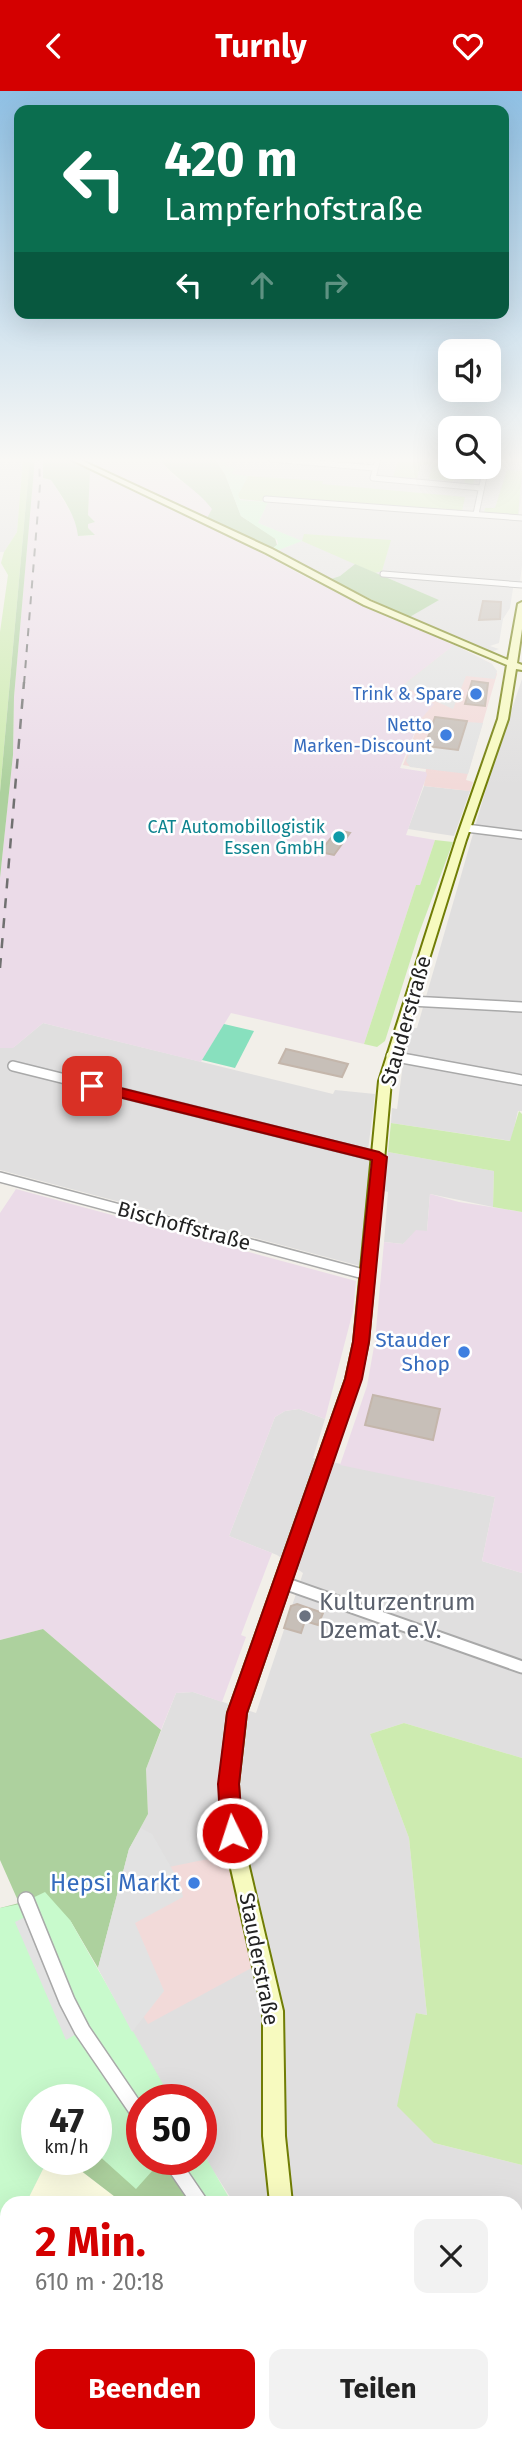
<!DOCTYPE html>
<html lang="de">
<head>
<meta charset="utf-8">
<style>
  body { margin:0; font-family:"Fira Sans",sans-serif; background:#f2f2f2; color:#222; height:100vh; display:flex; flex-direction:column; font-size:26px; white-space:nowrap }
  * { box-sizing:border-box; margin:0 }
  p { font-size:23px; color:#767676 }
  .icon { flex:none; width:38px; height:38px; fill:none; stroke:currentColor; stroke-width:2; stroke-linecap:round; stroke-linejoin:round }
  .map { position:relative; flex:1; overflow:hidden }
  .side { position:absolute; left:0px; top:2105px; width:523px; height:247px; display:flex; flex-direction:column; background:#fff; border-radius:21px 21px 0 0; box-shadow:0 7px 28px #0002 }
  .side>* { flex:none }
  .guide { position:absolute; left:14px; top:14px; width:495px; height:214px; border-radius:14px; box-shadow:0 7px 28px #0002; background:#0b6e4f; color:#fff; overflow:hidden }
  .tools { position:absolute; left:438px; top:248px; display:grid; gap:14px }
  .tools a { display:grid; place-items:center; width:63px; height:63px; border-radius:14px; background:#fff; box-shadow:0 7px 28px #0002; font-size:35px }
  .speed { position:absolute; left:21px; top:1993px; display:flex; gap:14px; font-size:35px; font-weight:700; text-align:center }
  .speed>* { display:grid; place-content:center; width:91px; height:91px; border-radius:50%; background:#fff; box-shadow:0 7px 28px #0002; line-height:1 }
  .speed small { font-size:18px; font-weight:400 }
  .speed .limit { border:10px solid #d22; background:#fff; color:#111 }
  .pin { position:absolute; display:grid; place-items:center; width:60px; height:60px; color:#fff; margin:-30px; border-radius:14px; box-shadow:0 4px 10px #0006 }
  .me { position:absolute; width:77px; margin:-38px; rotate:356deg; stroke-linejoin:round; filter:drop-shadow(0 0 5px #0008) }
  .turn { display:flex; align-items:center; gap:24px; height:147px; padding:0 35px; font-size:32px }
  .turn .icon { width:91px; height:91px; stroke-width:2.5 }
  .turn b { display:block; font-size:49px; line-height:60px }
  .lanes { display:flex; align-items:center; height:66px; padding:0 35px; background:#0003; justify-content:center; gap:35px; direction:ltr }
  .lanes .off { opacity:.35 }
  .round { display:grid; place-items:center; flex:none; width:74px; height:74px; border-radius:14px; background:#f2f2f2 }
  .overview { display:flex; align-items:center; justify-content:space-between; height:119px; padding:0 35px }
  h1 { font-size:42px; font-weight:700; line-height:52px; color:#d40000 }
  .button { display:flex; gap:14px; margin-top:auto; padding:14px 35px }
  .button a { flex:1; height:80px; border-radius:14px; background:#d40000; color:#fff; font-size:28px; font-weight:700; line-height:80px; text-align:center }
  .button a+a { background:#f2f2f2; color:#222 }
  header { display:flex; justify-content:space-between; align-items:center; height:91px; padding:0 35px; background:#d40000; color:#fff; font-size:32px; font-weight:700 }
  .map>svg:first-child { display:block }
</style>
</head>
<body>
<header><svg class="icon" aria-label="back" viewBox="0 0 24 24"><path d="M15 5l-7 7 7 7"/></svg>Turnly<svg class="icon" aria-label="heart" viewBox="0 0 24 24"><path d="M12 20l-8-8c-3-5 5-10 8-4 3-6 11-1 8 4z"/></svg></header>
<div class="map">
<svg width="522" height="2351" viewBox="0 0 522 2351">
  <rect width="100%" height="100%" fill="#f2efe9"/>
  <path fill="#e0dfdf" d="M0,367H23L17,441L4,461H0Z
    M229,367H450V376H488V367H522V402L518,429L522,430V474L520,491H514L510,517L503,528L499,552L490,555L499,558L488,562L408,527L438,509L355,473L340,485L331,488L276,460L301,450L258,432L268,411L240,408L226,372Z
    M522,588V1020H518L511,1050L391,1032L392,1017L397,1018L405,958L411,937H417L492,677Z
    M424,695L470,700L454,745L408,738Z
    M43,932L333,1003L335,999L375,1003L368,1059L371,1070L360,1175L0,1079V957L14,956Z
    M388,1061L494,1080L493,1116L430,1103L427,1140L415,1143L403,1153L384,1151L388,1101L384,1100Z
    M299,1318L325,1328L313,1367L495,1406L482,1470L522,1482V1667L404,1632L370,1643L409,1747L427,1924L416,1922L434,2052L522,2074V2351H487L480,2345H516V2112H234L201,2061V2009H170L98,1877L129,1758L148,1723L146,1678L176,1602L193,1601L256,1622L303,1482L277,1464L229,1445L275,1326L285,1320Z
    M0,2311L7,2315V2345H61L72,2351H0Z"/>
  <path fill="#f2dad9" d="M454,554L492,573L497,583L466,689L473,691L470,700L424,695L426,678L403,674L420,629L398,597Z
    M233,1763L259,1873L148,1933L111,1874L134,1783Z"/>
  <path fill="#ebdbe8" d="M35,367H43V387L51,389L58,400L77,432L79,445H93L88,438V433L95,431L88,424L90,379L103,367H158L171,384L199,401L213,418L206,432L311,489L454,554L399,597L434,613L420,629L400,677L426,681L427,684L406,744L435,749L420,794H416L364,953L231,922L201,971L43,932L13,957H0V787L13,664L14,606Z
    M16,1098L356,1190L353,1220L325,1328L299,1318L285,1320L275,1326L229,1445L272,1462L241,1544L246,1546L222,1611L193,1601L176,1602L161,1639L43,1538L0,1549V1122Z
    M430,1103L459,1111L522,1121V1482L482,1470L495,1406L340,1374L367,1295L375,1250L384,1151L403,1153L416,1139L427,1140Z"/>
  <path fill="#ffffe5" d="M56,2068L67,2069L123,2112H26L43,2078Z
    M7,2150V2310L0,2306V2164Z
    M72,2345H271L272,2351H83Z"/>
  <path fill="#cdebb0" d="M23,367H30L0,701V541L8,484L1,472L4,461L17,441Z
    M439,367H450V376H477L473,394L464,393L468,377H457L453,390L429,388L432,373H421L417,387L393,386L398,370L437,372Z
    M507,379L522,380L518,425L484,422L485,417H495Z
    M248,385L323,390L322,393L465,406L462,420L264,406L262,410L240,408L238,404Z
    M304,443L391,449L382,480L375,482L302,450Z
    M435,749L453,751L418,845L385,950L377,956L364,953L416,794H420Z
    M519,1020L522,1023V1121L493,1116L494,1080L388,1061L391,1032L510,1050Z
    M404,1632L522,1667V2074L434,2052L397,2015L416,1922L427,1924L409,1747L370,1643Z
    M284,2345H455L462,2351H284Z"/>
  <path fill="#add19e" d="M30,367H35L14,606L13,664L0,787V701Z
    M43,367H68L92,378L90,380L88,424L95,431L88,433V437L95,444L78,445C76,425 62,405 51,389L43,387Z
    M158,367H214L225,383L241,425L275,447L277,454L272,458L207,427L212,418C196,397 174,387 158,367Z
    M355,473L439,509L408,527L331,488L340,485Z
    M43,1538L161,1639L146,1678L148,1723L129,1758L98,1877L70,1829L142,2068L170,2069L194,2112H123L67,2069L96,2068V2009H37L0,1817L19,1812L0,1769V1549Z"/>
  <path fill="#c8facc" d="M214,367H229L226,373L227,376L235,377L232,383L248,385L238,404L240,409L268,411L258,432L302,450L276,460L272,458L278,453L277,449L241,425L225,383Z
    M45,1801L70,1829L172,2009H142V2068L162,2069L136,2098L96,2062V2009H37V2068L56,2069L43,2078L26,2112H7V2150L0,2164V1817L20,1813Z
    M201,2058L232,2112H194L170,2069L201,2068Z"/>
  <path fill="#88e0be" d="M224,933L254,940L235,977L202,969Z"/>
  <path fill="#e2e2e2" d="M454,554L492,573L497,580L495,588L466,585L453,618L402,595Z
    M467,631L483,632L468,683L410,676L406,670L413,654L458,659Z
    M141,1737L152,1743L180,1792L183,1806L135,1832L164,1900L132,1941L98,1877L129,1758Z
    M27,1825L78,1942L66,1949L15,1831Z"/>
  <path fill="#c7bfb8" stroke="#c4b6ab" stroke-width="2" d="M483,510L501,511L500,528L479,529Z
    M472,590L488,592L485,615L465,613Z
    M435,626L467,630L458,659L425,655Z
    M337,739L350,742L334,764L320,761Z
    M286,958L324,967L348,973L342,986L279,972Z
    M373,1304L440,1318L433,1349L365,1334Z
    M297,1513L323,1522L318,1534L305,1530L301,1542L284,1537L291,1515Z"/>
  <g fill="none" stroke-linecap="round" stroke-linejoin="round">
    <defs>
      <path id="street-far4" d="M378,367L373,387L481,397
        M271,368L374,377
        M266,408L522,427
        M476,423L486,376
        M383,483L522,494"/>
      <path id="street-far3" d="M466,737L522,744"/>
      <path id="street-far2" d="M410,910L522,916
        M391,965L522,989
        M13,975L379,1066
        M0,1086L367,1184"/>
      <path id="street-far1" d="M284,1492L522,1576"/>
      <path id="street" d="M26,1809L67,1910L82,1939L142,2027
        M170,2068L200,2112
        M0,2308L7,2312
        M66,2345L77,2351
        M462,2345L469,2351"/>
      <path id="secondary" d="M68,367H76L272,458L370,510L508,569L518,513L522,511V538L517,572L522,574V579L516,578L508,628L466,749L391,990L368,1251L360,1288L246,1622L238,1693L241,1742L283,1920L285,2045L292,2112H270L263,2045V1920L223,1742L220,1693L228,1622L346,1288L354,1251L379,990L456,749L498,628L507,574L364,514L266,462Z
        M271,2345H295L294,2351H270Z"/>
    </defs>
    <use href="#street-far4" stroke="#a9a9a9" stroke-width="7"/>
    <use href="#street-far3" stroke="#a9a9a9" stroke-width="10"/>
    <use href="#street-far2" stroke="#a9a9a9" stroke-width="12"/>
    <use href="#street-far1" stroke="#a9a9a9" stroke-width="15"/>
    <use href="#street" stroke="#a9a9a9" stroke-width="18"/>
    <use href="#secondary" stroke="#707d05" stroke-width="4"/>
    <use href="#street-far4" stroke="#fff" stroke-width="5"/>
    <use href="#street-far3" stroke="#fff" stroke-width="7"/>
    <use href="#street-far2" stroke="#fff" stroke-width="9"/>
    <use href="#street-far1" stroke="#fff" stroke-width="11"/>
    <use href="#street" stroke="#fff" stroke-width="15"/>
    <use href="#secondary" fill="#f7fabf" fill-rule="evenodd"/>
    <path stroke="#707070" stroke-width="2" stroke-dasharray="8 8" stroke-linecap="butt" d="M24,593L40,394L39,367"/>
    <path stroke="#707070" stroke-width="2.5" stroke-dasharray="10 10" stroke-linecap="butt" d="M0,877L24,591"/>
  </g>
  <linearGradient id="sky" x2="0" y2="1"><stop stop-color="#8fc0e4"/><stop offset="0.53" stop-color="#f9f8f5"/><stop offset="1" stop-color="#f9f8f5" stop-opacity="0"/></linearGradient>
  <rect width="522" height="696" fill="url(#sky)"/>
  <path fill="#d40000" stroke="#8a0000" stroke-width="2" d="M92,990L379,1061L387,1066L369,1251L362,1288L247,1622L239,1693L243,1742L240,1749L232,1752L224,1749L221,1742L218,1693L227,1622L345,1288L353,1251L372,1069L87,998L85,995Z"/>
  <g fill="#3f7fe0" stroke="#fff" stroke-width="2.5">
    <circle cx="476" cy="603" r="7"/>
    <circle cx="446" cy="644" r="7"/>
    <circle cx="464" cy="1261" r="7"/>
    <circle cx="194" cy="1792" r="7"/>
  </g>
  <circle fill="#0f9aa8" stroke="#fff" stroke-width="2.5" cx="339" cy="746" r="7"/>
  <circle fill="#6b7280" stroke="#fff" stroke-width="2.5" cx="305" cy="1525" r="7"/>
  <g text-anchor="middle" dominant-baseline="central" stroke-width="5" stroke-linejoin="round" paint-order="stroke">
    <g font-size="18" fill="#366cbe" stroke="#fff" text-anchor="end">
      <text x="462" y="603">Trink &amp; Spare</text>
      <text x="432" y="634">Netto<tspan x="432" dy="21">Marken-Discount</tspan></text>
    </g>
    <g font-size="18" fill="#0d838f" stroke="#fff" text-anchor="end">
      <text x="325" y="736">CAT Automobillogistik<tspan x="325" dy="21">Essen GmbH</tspan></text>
    </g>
    <g font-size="21" fill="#222" stroke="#fff">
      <text transform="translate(406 930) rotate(-74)">Stauderstraße</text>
      <text transform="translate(184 1135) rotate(15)">Bischoffstraße</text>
      <text transform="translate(259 1868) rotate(79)">Stauderstraße</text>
    </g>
    <g font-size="21" fill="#366cbe" stroke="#fff" text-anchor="end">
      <text x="450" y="1249">Stauder<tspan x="450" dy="24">Shop</tspan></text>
    </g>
    <g font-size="24" fill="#5b616d" stroke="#fff" text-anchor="start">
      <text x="319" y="1511">Kulturzentrum<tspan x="319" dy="28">Dzemat e.V.</tspan></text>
    </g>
    <g font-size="24" fill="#366cbe" stroke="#fff" text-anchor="end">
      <text x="180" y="1792">Hepsi Markt</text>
    </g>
  </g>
</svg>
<div class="tools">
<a><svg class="icon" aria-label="sound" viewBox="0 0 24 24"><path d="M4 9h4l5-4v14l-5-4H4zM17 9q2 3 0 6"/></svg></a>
<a><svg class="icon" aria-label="search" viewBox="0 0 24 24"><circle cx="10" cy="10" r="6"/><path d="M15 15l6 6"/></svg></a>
</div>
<div class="speed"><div>47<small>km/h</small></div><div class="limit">50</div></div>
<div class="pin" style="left:92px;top:995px;background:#d93025"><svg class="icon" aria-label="arrive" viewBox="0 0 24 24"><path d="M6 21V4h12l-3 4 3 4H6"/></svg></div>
<svg class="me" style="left:232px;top:1742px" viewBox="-20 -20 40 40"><circle r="17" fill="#d40000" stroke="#fff" stroke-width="3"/><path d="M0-11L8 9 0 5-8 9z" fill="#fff"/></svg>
<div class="guide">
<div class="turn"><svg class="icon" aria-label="left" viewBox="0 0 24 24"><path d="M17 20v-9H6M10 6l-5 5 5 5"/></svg><div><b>420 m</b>Lampferhofstraße</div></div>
<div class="lanes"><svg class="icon" aria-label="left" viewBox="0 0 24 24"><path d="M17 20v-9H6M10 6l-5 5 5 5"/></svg><svg class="icon off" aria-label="ahead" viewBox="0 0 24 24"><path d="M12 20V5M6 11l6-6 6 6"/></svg><svg class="icon off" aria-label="right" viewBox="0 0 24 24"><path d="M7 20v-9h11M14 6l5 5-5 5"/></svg></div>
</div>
<section class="side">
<div class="overview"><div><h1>2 Min.</h1><p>610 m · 20:18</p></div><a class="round"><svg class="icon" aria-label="close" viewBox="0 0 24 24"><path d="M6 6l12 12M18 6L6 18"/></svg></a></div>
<div class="button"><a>Beenden</a><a>Teilen</a></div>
</section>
</div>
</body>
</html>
